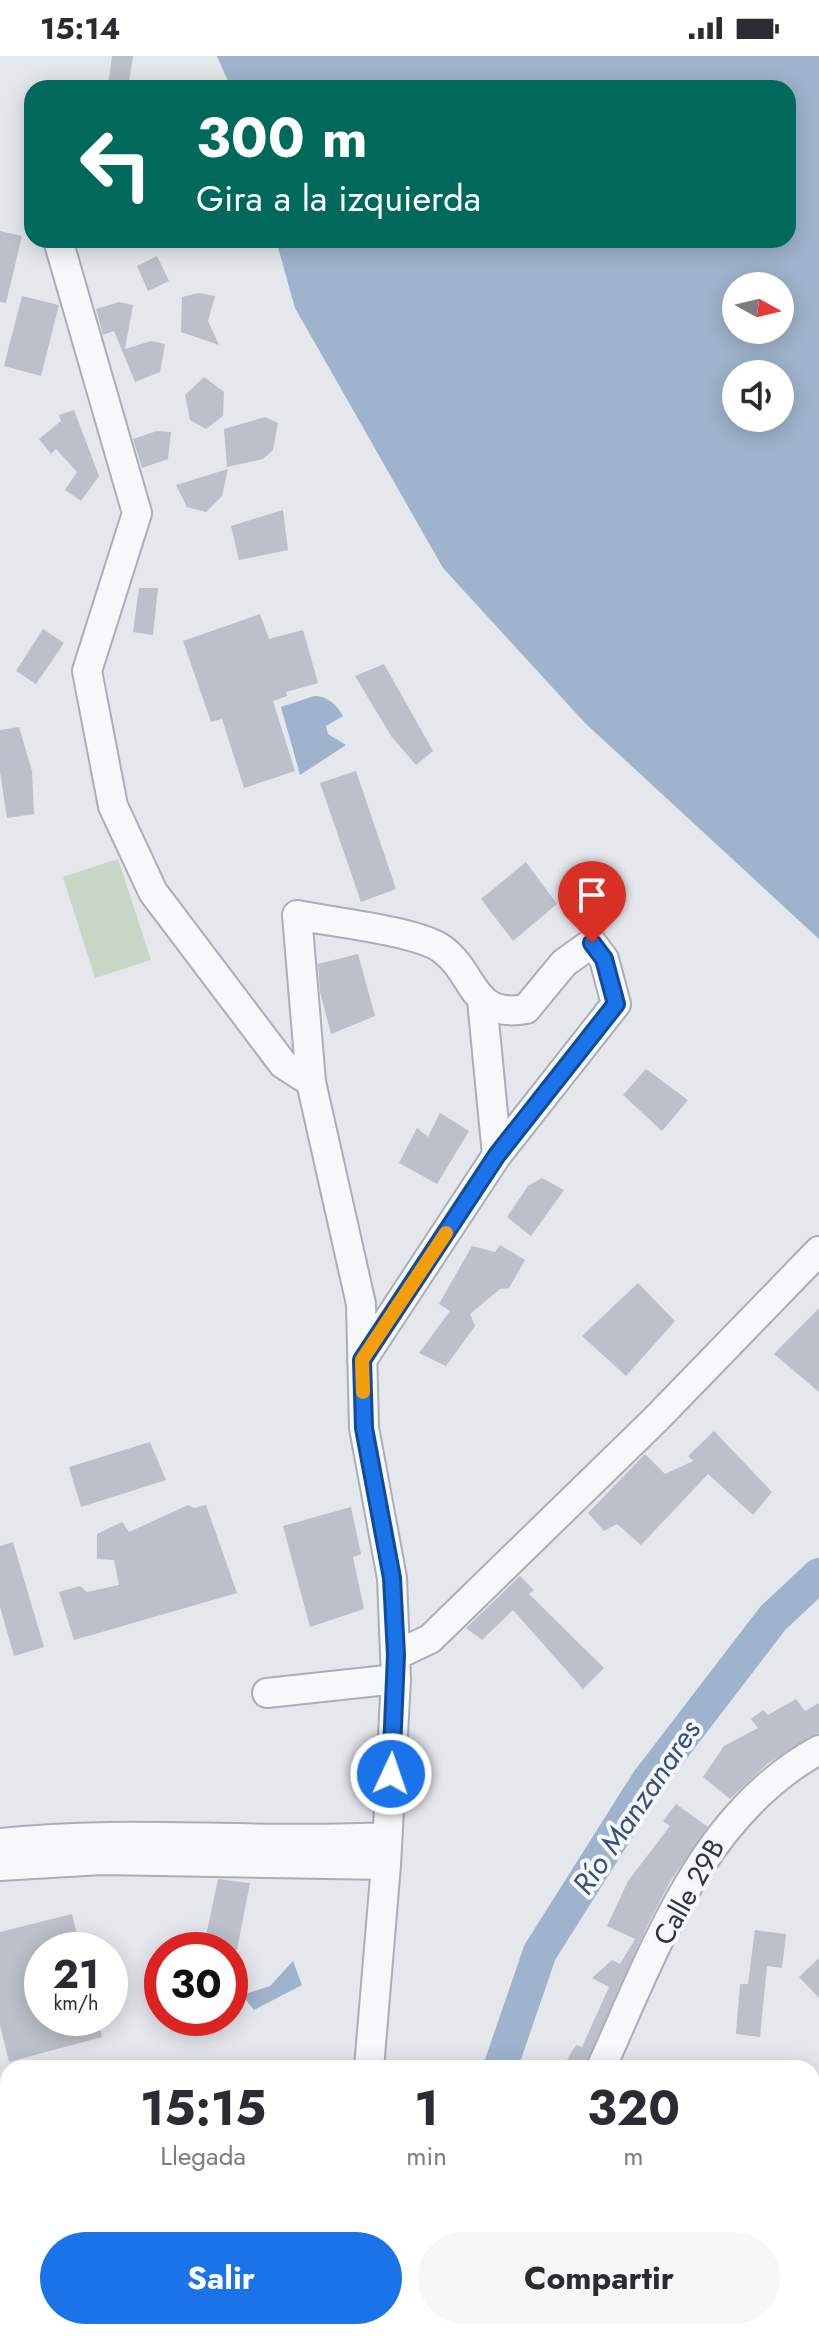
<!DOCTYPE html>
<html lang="es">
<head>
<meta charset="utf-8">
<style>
  body { margin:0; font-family:Jost,sans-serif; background:#f7f7f7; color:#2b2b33; height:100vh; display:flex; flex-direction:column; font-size:30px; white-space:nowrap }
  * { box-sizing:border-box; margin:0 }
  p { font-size:26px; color:#7c7c81 }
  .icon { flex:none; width:44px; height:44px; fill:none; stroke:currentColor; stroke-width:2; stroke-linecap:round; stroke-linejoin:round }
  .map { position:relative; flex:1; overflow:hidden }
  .side { position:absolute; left:0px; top:2004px; width:820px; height:280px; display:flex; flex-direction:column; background:#fff; border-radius:24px 24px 0 0; box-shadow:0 4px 20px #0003 }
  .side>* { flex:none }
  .guide { position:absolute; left:24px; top:24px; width:772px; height:168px; border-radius:24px; box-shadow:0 4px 20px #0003; background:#00695c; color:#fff; overflow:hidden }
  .needle { width:52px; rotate:98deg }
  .controls { position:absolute; left:722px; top:216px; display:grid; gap:16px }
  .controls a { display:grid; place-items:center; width:72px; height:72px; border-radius:50%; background:#fff; box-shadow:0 4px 20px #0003; font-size:40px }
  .speed { position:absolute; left:24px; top:1876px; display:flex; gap:16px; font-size:40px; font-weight:700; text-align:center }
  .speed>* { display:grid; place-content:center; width:104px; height:104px; border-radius:50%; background:#fff; box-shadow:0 4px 20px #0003; line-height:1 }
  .speed small { font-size:20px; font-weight:400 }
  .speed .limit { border:12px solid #d22; background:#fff; color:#111 }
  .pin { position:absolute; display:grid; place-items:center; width:68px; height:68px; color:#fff; margin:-82px -34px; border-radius:50% 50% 50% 0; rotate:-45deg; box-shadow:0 0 8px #0007 }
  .pin .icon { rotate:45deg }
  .me { position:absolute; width:88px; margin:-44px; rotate:3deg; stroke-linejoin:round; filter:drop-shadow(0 0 6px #0008) }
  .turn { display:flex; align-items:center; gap:28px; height:168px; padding:0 40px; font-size:36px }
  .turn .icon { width:104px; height:104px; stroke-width:2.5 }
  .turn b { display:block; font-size:56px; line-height:68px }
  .eta { display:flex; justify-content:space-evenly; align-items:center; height:136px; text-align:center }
  .eta b { font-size:48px; font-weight:700; line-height:56px }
  .cta { display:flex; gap:16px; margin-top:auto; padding:16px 40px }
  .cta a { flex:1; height:92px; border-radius:48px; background:#1a73e8; color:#fff; font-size:32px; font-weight:700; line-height:92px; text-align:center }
  .cta a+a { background:#f7f7f7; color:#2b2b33 }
  .status { display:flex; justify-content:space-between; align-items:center; height:56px; padding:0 40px; background:#fff; direction:ltr }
  .status svg { height:22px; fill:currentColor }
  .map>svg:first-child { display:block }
</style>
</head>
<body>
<div class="status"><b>15:14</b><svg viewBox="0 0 49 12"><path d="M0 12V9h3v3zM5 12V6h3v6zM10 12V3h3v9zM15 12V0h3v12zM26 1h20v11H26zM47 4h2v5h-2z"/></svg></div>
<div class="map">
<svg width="819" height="2284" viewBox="0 0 819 2284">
  <rect width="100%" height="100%" fill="#e4e7ec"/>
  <path fill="#c9d6c5" d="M118,803L151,904L95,922L63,821Z"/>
  <path fill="#9fb4cc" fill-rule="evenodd" d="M217,0H819V883L585,667L443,512L295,252L276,184H788V32H231ZM736,230H780V274H736ZM736,318H780V362H736Z
    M314,640C328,640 336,648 343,660L326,670L328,678L346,689L300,719L281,651Z
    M293,1905L302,1929L254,1954L242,1939L270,1930Z"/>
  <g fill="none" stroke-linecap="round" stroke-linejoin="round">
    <path stroke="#9fb4cc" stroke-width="34" d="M500,2012L540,1896L648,1725L773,1562L819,1519
      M438,2284L439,2276"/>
  </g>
  <path fill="#bbc0ca" d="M112,0H133L128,32L108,29Z
    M0,175L22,180L6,247L0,246Z
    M157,200L169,225L148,235L137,210Z
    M199,237L215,240L208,265L219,289L181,276L182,241Z
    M22,240L59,249L41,320L4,310Z
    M119,246L133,249L125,293L151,285L165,288L160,316L135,326L114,275L103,279L96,253Z
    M204,321L224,336L223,360L206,373L190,364L185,339Z
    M74,354L99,420L81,445L65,434L77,416L56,393L51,398L39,383L61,365L59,359Z
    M265,361L278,367L273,394L263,403L227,411L224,373Z
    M157,375L171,376L168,403L142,412L133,383Z
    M228,413L222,440L206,456L187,451L176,429Z
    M283,454L288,494L239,504L231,470Z
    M139,532H158L153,579L133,576Z
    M260,558L269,583L303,574L318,627L286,636L287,640L273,645L295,715L244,732L222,663L211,666L183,585Z
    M43,573L64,587L36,628L16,615Z
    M384,608L433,695L416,709L391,680L355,620Z
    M19,671L32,715L34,758L7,762L0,716V674Z
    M356,715L396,833L361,846L320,727Z
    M526,806L557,848L513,885L481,843Z
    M358,898L375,960L331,978L320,936L318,908Z
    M646,1013L688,1044L662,1075L623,1039Z
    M440,1057L469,1075L437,1128L399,1107L417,1072L428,1081Z
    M542,1122L564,1134L531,1180L507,1161L528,1130Z
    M500,1189L525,1204L509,1232L500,1233L470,1258L475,1270L446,1310L419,1297L450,1255L439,1248L472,1190L495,1196Z
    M638,1227L675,1265L626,1320L582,1280Z
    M819,1252V1336L774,1298Z
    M714,1375L772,1436L753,1459L708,1418L641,1489L617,1468L604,1475L588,1457L645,1398L665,1418L693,1405L688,1400Z
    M150,1386L166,1424L81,1451L69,1411Z
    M188,1449L194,1452L206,1449L237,1537L74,1584L59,1536L80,1530L87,1536L119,1529L114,1504L97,1503V1478L122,1466L129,1476Z
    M351,1451L361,1498L353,1501L364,1553L310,1571L283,1470Z
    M13,1486L44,1591L14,1600L0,1551V1490Z
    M520,1520L534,1534L529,1538L604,1612L583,1633L513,1554L482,1584L466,1572Z
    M796,1643L805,1655L819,1647V1677L768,1707L730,1743L703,1721L724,1690L758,1672L751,1663L763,1654L768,1659Z
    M676,1748L708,1771L671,1824L647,1870L584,2012H562L576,1989L582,1991L609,1931L592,1922L612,1904L620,1908L635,1883L607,1870L628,1825L670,1770L663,1765Z
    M218,1823L250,1827L237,1894H203Z
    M72,1858L81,1894H42V1962H98L102,1981L9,2006L0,1969V1876Z
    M755,1874L786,1878L782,1912L767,1910L760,1981L736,1978L740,1928H748Z
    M819,1902V1942L799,1921Z"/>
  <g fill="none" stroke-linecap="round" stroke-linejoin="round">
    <defs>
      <path id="minor" d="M58,184L137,457L87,615L113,750L153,836L283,1008L311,1026
        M482,944L497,1099
        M362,1304L497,1099L616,948L604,903L592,887L564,907L526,953C471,963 476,918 442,893C417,875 331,866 297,859L311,1026L361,1248L364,1372L392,1522L396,1623L386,1809L369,2012
        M396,1599L430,1583L655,1364L819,1195
        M267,1637L396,1623
        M0,1787C128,1773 258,1788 387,1781
        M0,1810L102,1804L386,1809
        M601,2012C654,1896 701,1758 819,1694
        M812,2126L819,2127
        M812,2216L819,2187
        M317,2284L318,2276
        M549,2284L551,2276
        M796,2284L798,2276"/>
    </defs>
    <use href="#minor" stroke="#a9aeb7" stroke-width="32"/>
    <use href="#minor" stroke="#f7f8fa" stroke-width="28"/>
  </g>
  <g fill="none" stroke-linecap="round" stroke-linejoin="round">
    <defs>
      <path id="route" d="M391,1718L396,1599L392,1522L364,1372L362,1304L497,1099L616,948L604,903L592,887"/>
    </defs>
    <use href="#route" stroke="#114b97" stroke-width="20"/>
    <use href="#route" stroke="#1a73e8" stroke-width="14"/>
    <path stroke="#f59e0b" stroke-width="14" d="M363,1336L362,1304L446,1177"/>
  </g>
  <g text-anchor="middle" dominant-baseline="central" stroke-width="8" stroke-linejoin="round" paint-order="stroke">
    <g font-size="28" fill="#2b3445" stroke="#f4f6f9">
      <text transform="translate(689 1836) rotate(-61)">Calle 29B</text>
    </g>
    <g font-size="30" font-style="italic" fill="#34527a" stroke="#f4f6f9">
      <text transform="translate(636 1751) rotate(-56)">Río Manzanares</text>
    </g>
  </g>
</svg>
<div class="controls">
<a><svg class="needle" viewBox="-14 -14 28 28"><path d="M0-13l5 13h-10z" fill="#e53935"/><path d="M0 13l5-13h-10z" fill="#7c7c81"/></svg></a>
<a><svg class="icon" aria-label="sound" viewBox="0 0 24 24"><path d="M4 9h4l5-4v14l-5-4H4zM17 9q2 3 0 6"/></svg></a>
</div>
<div class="speed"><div>21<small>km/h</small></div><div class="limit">30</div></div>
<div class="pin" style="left:592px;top:887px;background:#d93025"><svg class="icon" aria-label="arrive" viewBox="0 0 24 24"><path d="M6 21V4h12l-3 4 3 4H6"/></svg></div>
<svg class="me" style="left:391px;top:1718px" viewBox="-20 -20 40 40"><circle r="17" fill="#1a73e8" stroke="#fff" stroke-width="3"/><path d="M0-11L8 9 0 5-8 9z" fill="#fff"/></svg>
<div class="guide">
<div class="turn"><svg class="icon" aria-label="left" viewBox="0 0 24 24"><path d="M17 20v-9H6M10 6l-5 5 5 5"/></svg><div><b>300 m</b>Gira a la izquierda</div></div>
</div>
<section class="side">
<div class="eta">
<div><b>15:15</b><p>Llegada</p></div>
<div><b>1</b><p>min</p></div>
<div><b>320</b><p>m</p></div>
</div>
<div class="cta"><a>Salir</a><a>Compartir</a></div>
</section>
</div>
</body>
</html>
